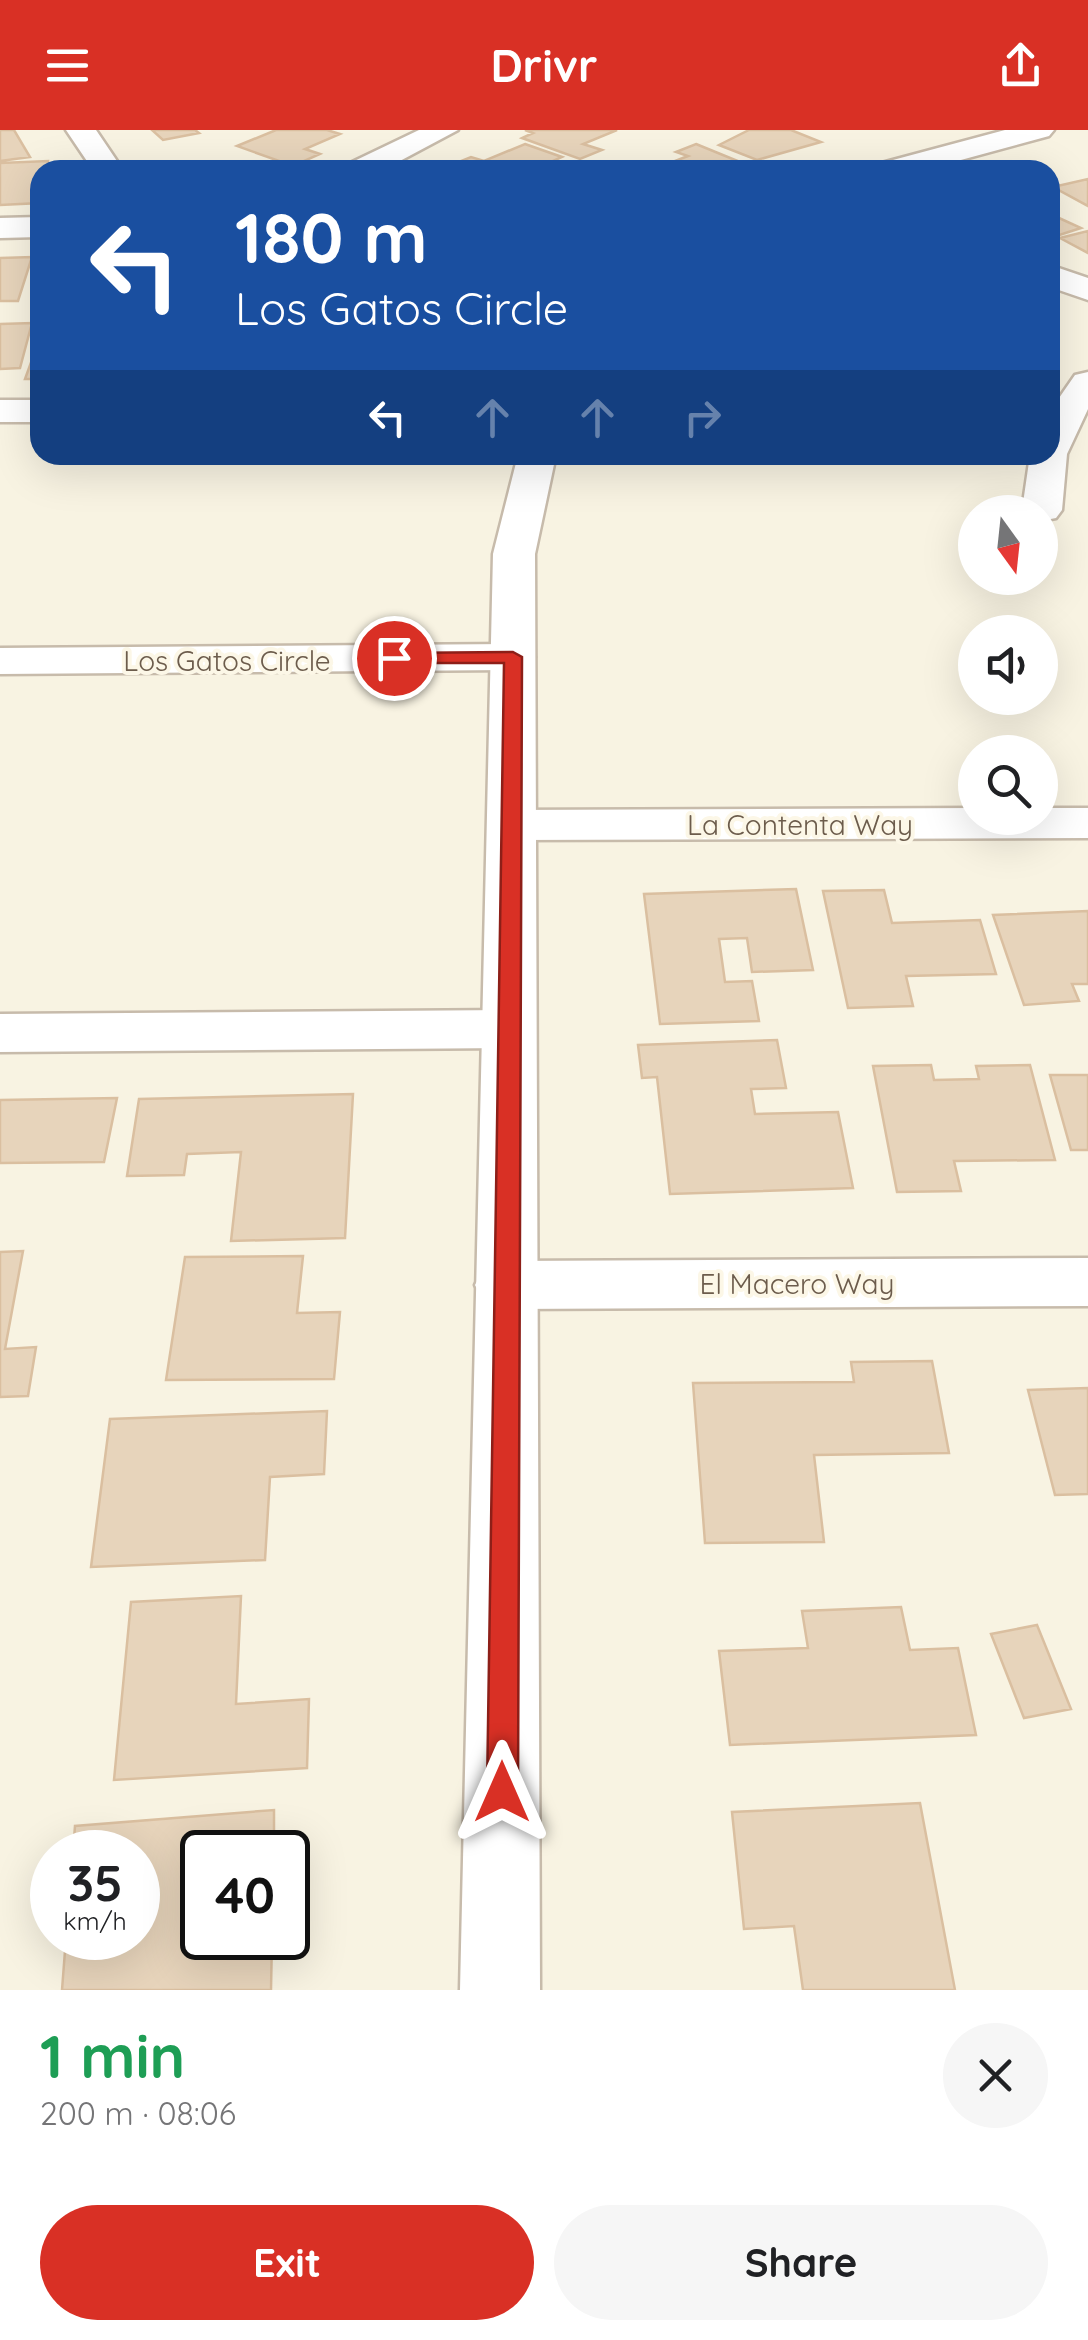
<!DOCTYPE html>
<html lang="en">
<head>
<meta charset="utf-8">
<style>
  body { margin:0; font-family:Quicksand,sans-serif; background:#f6f6f6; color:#202124; height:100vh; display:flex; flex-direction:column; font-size:38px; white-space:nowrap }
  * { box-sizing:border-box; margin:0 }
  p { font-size:32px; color:#757577 }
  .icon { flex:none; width:55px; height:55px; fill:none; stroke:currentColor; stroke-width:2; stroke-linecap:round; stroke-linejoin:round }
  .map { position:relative; height:1860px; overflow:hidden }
  .side { display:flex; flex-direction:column; background:#fff; flex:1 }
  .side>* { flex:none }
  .banner { position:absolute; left:30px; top:30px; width:1030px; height:305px; border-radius:30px; box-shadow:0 10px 40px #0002; background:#1a4fa0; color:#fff; overflow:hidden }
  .needle { width:65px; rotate:165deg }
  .buttons { position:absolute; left:958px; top:365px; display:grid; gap:20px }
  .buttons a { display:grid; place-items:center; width:100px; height:100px; border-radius:50%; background:#fff; box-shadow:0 10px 40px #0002; font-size:50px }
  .speed { position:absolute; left:30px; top:1700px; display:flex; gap:20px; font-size:50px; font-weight:700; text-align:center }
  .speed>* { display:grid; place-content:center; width:130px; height:130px; border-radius:50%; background:#fff; box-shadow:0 10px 40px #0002; line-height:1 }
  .speed small { font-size:25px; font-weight:400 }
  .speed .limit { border:5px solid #111; border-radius:15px; background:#fff; color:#111 }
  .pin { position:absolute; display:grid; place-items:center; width:85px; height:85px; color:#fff; margin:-42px; border:5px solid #fff; border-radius:50%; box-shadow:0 2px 10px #0007 }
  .me { position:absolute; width:110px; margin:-55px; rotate:0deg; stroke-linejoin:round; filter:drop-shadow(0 0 8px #0008) }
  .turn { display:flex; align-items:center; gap:35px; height:210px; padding:0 40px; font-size:45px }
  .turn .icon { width:130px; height:130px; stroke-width:2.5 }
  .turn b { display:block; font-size:70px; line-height:85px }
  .lanes { display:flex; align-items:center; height:95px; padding:0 40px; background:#0003; justify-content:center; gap:50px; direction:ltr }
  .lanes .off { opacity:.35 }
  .round { display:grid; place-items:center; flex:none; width:105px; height:105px; border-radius:52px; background:#f6f6f6 }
  .headline { display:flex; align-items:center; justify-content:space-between; height:170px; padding:0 40px }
  h1 { font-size:60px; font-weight:700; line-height:75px; color:#1e9e55 }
  .action { display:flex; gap:20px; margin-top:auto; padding:20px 40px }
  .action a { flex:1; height:115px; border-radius:60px; background:#d93025; color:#fff; font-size:40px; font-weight:700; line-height:115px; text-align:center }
  .action a+a { background:#f6f6f6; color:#202124 }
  header { display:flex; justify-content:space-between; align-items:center; height:130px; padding:0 40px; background:#d93025; color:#fff; font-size:45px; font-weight:700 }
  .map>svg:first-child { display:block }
</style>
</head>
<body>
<header><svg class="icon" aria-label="menu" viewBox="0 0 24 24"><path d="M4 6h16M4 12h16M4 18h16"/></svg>Drivr<svg class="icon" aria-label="share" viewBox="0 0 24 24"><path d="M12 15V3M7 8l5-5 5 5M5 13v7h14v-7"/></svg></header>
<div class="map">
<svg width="1088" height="1860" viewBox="0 0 1088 1860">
  <rect width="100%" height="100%" fill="#f8f3e2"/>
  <path fill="#e7d4bb" stroke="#dabfa0" stroke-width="2.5" d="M0,0H14L30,27L0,31Z
    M152,0H195L199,3L163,10Z
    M276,0H327L340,4L305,19L320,24L293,36L237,16Z
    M525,0H617L583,14L602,20L580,29L522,8L533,3Z
    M749,0H791L821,12L757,30L719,15Z
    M525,14L562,27L533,40H461L449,36L471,27L484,31Z
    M696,14L745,34L730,40H652L688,26L676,22Z
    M48,31L47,40H40V73L0,75V33Z
    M1088,49V76L1053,57Z
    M1059,88L1081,98L1050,108V91Z
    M1088,101V123L1060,108Z
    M32,127L18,171H0V128Z
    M32,193L20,238L0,239V194Z
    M37,216L40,249H25Z
    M796,759L813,840L752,842L747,808L719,809L725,852L752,851L759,891L660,894L644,764Z
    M884,760L892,793L980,790L996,844L906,846L913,876L848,878L823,761Z
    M1088,781V854H1072L1079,871L1024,875L993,785Z
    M777,910L786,958L751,959L755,984L838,982L853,1058L670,1064L657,947L642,948L638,915Z
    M931,935L934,950L979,949L976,936L1030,935L1055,1030L954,1031L961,1061L897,1062L873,936Z
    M1050,945H1088V1020H1071Z
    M353,964L345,1108L231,1111L241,1022L187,1024L184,1045L127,1046L139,969Z
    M117,968L104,1032L0,1033V970Z
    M23,1121L5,1219L36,1217L28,1266L0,1267V1122Z
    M303,1126L297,1183L340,1182L334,1249L166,1250L185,1127Z
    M932,1231L949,1323L814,1325L824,1412L705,1413L693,1253L854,1252L851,1232Z
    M1088,1258V1364L1055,1365L1028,1260Z
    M327,1281L324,1344L270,1347L265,1430L91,1437L110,1289Z
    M241,1466L236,1574L309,1569L307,1638L114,1650L131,1472Z
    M901,1477L910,1520L958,1518L976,1605L730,1615L719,1521L808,1518L802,1481Z
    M1037,1495L1071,1579L1024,1588L991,1504Z
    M920,1673L955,1860H803L794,1796L744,1799L732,1682Z
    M274,1680V1722H202V1808H272L271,1860H62L66,1808H138V1722H73L75,1696Z"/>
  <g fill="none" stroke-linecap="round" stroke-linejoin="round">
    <defs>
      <path id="minor" d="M66,0H96L123,40H93Z
        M419,0H458L383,40H344L348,34Z
        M40,87V107L0,108V88Z
        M1050,135L1088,148V170L1050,157Z
        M1088,242V279L1067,324L1062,380L1056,388L1040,391V382L1022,380L1030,325H1050V281L1075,245Z
        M0,270H40V292H0Z
        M513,514L529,518L535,527L529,536L513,540L0,544V518Z
        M975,678V688H1040V678H1088V708L512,710L495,706L488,695L495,684L512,680Z
        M509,880L528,886L536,899L528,912L509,918L0,922V884Z
        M1088,1128V1176L506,1179L484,1172L475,1155L484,1138L506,1131Z"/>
      <path id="tertiary" d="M1005,0H1054L1049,6L924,40H874L878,34Z
        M518,325H556L535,424L540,1860H460L493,424Z"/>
    </defs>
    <use href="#minor" stroke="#c7bbab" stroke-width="5"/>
    <use href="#tertiary" stroke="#c7bbab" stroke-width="5"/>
    <use href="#minor" fill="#fff" fill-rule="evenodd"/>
    <use href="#tertiary" fill="#fff" fill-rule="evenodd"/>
  </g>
  <path fill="#d93025" stroke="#8d1f18" stroke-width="2.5" d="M513,522L522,527L518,1662L513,1673L502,1677L491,1673L487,1662L504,533H394L385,528L394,523Z"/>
  <g text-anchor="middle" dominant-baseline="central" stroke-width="8" stroke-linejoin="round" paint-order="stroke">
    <g font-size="28" fill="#6c5c4c" stroke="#fcf7e7">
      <text x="227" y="530">Los Gatos Circle</text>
      <text x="800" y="694">La Contenta Way</text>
      <text x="797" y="1153">El Macero Way</text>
    </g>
  </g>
</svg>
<div class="buttons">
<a><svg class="needle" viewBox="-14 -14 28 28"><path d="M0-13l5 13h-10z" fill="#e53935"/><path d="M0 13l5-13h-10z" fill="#757577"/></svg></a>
<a><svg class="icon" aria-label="sound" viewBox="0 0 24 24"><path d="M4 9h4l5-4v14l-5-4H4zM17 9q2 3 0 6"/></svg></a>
<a><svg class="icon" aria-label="search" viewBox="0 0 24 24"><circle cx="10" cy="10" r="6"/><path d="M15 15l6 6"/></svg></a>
</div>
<div class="speed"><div>35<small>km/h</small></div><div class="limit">40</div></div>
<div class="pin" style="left:394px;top:528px;background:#d93025"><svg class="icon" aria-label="arrive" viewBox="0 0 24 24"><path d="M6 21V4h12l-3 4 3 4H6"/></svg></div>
<svg class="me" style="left:502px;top:1662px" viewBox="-20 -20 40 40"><path d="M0-17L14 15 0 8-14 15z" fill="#d93025" stroke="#fff" stroke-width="4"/></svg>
<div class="banner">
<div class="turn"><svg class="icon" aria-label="left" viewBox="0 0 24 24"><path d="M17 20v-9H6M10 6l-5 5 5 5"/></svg><div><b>180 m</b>Los Gatos Circle</div></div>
<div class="lanes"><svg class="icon" aria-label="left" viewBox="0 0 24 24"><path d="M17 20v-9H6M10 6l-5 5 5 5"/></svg><svg class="icon off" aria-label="ahead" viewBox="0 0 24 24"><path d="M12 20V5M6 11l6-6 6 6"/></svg><svg class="icon off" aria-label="ahead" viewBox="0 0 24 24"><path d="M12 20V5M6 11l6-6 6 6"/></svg><svg class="icon off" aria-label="right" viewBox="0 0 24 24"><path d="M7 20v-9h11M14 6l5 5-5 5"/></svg></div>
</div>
</div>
<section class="side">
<div class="headline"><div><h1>1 min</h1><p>200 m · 08:06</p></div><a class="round"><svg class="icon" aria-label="close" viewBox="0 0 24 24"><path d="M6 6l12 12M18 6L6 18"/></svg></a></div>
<div class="action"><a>Exit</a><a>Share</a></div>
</section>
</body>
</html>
